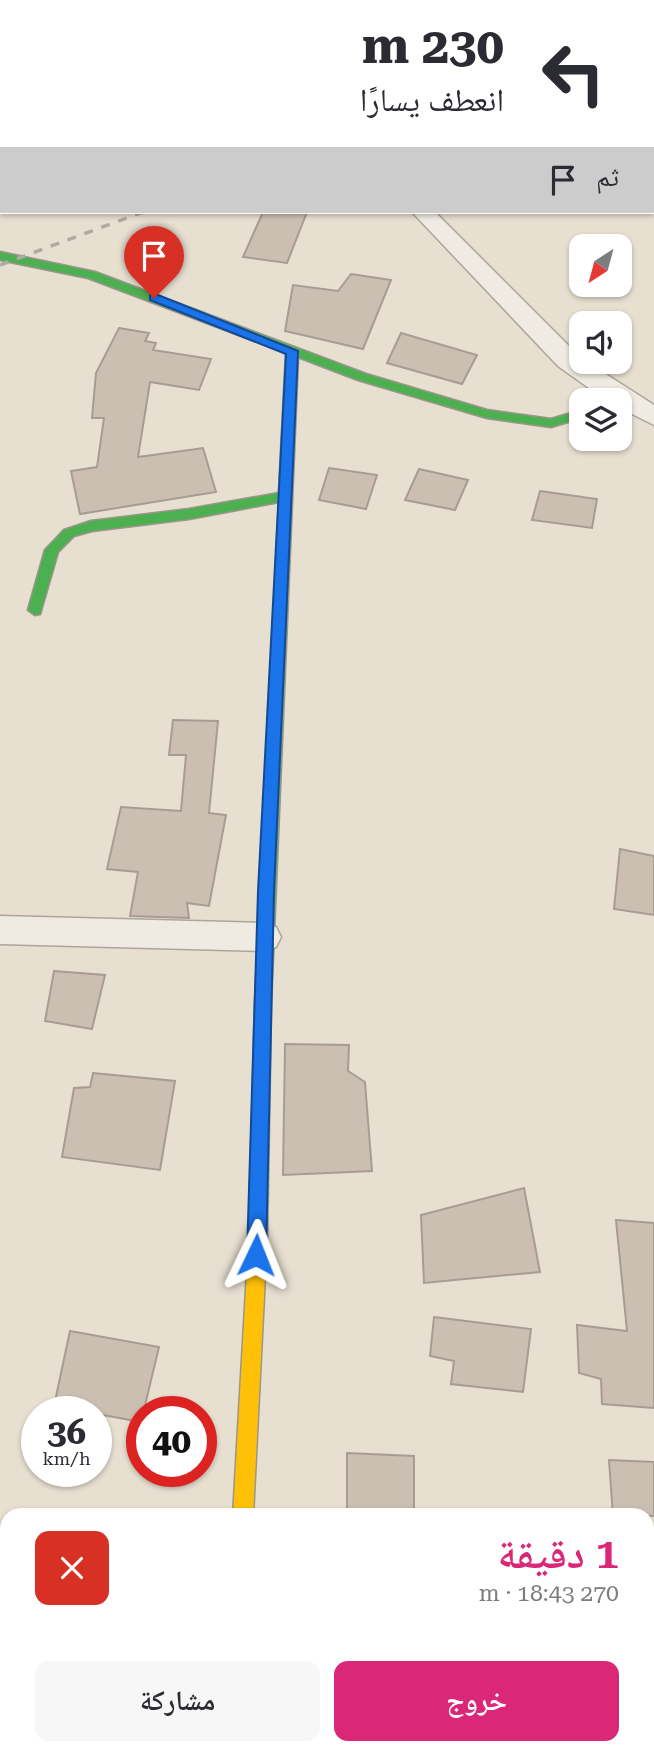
<!DOCTYPE html>
<html lang="ar">
<head>
<meta charset="utf-8">
<style>
  body { margin:0; font-family:"Roboto Serif","Noto Naskh Arabic",serif; background:#f7f7f7; color:#2b2b33; direction:rtl; height:100vh; display:flex; flex-direction:column; font-size:26px; white-space:nowrap }
  * { box-sizing:border-box; margin:0 }
  p { font-size:23px; color:#7c7c81 }
  .icon { flex:none; width:38px; height:38px; fill:none; stroke:currentColor; stroke-width:2; stroke-linecap:round; stroke-linejoin:round }
  .map { position:relative; flex:1; overflow:hidden; direction:ltr }
  .drawer { position:absolute; left:0px; top:1508px; width:654px; height:247px; display:flex; flex-direction:column; background:#fff; border-radius:21px 21px 0 0; box-shadow:0 2px 5px #0004; direction:rtl }
  .drawer>* { flex:none }
  .guide { position:absolute; left:0px; top:0px; width:654px; height:214px; box-shadow:0 2px 5px #0004; direction:rtl; background:#fff; color:#2b2b33; overflow:hidden }
  .needle { width:46px; rotate:216deg }
  .buttons { position:absolute; left:569px; top:234px; display:grid; gap:14px }
  .buttons a { display:grid; place-items:center; width:63px; height:63px; border-radius:14px; background:#fff; box-shadow:0 2px 5px #0004; font-size:35px }
  .speed { position:absolute; left:21px; top:1396px; display:flex; gap:14px; font-size:35px; font-weight:700; text-align:center }
  .speed>* { display:grid; place-content:center; width:91px; height:91px; border-radius:50%; background:#fff; box-shadow:0 2px 5px #0004; line-height:1 }
  .speed small { font-size:18px; font-weight:400 }
  .speed .limit { border:10px solid #d22; background:#fff; color:#111 }
  .pin { position:absolute; display:grid; place-items:center; width:60px; height:60px; color:#fff; margin:-72px -30px; border-radius:50% 50% 50% 0; rotate:-45deg; box-shadow:0 0 7px #0007 }
  .pin .icon { rotate:45deg }
  .me { position:absolute; width:77px; margin:-38px; rotate:2deg; stroke-linejoin:round; filter:drop-shadow(0 0 5px #0008) }
  .turn { display:flex; align-items:center; gap:24px; height:147px; padding:0 35px; font-size:32px }
  .turn .icon { width:91px; height:91px; stroke-width:2.5 }
  .turn b { display:block; font-size:49px; line-height:60px }
  .then { display:flex; align-items:center; height:66px; padding:0 35px; background:#0003; gap:14px; font-size:26px }
  .round { display:grid; place-items:center; flex:none; width:74px; height:74px; border-radius:14px; background:#f7f7f7 }
  .summary { display:flex; align-items:center; justify-content:space-between; height:119px; padding:0 35px }
  h1 { font-size:42px; font-weight:600; line-height:52px; color:#db2777 }
  .action { display:flex; gap:14px; margin-top:auto; padding:14px 35px }
  .action a { flex:1; height:80px; border-radius:14px; background:#db2777; color:#fff; font-size:28px; font-weight:600; line-height:80px; text-align:center }
  .action a+a { background:#f7f7f7; color:#2b2b33 }
  .map>svg:first-child { display:block }
</style>
</head>
<body>
<div class="map">
<svg width="654" height="1755" viewBox="0 0 654 1755">
  <rect width="100%" height="100%" fill="#e7e0d1"/>
  <path fill="#cbbfb2" stroke="#a89c90" stroke-width="2" d="M263,212H307L287,263L243,257Z
    M351,274L391,280L363,349L285,331L293,285L338,291Z
    M119,328L149,333L145,341L156,343L153,350L211,359L199,390L150,382L138,457L203,448L216,492L80,514L71,471L97,467L104,418H92L96,373Z
    M401,333L477,355L462,384L387,363Z
    M329,468L377,475L366,509L319,500Z
    M419,469L468,480L455,510L405,500Z
    M540,491L597,499L592,528L532,520Z
    M173,720L218,721L209,813L226,815L209,906L187,903L189,918L130,916L138,872L107,869L121,807L181,811L186,755H169Z
    M620,849L654,856V915L614,909Z
    M54,971L105,975L92,1029L45,1021Z
    M285,1044L349,1045L348,1071L365,1082L372,1171L283,1175Z
    M93,1073L175,1081L160,1170L62,1157L74,1088L90,1087Z
    M524,1188L540,1272L424,1283L421,1215Z
    M616,1220L654,1223V1408L602,1404L601,1379L579,1373L577,1325L627,1331Z
    M434,1317L531,1329L523,1392L451,1384L454,1361L430,1356Z
    M70,1331L159,1347L141,1422L54,1406Z
    M347,1453L414,1456V1516H347Z
    M609,1460L654,1462V1516H613Z"/>
  <g fill="none" stroke-linecap="round" stroke-linejoin="round">
    <defs>
      <path id="street" d="M72,0H94L96,2H73Z
        M277,0H297L298,2H278Z
        M412,212H435L581,358V362H587L654,405V425L620,408V401H607L558,366Z
        M0,916L265,923L276,927L281,937L276,947L265,951L0,944Z
        M211,1748H255V1755H211Z"/>
      <path id="fast" d="M0,252L95,272L366,374L487,410L551,419L581,410V418L551,427L487,418L358,380L298,357L271,1003L269,1008L263,1010L257,1008L255,1003L279,502L189,519L92,531L74,536L58,552L40,614L35,615L28,610L45,550L64,530L91,521L189,509L279,493L286,353L88,278L0,260Z"/>
      <path id="slow" d="M258,1227L264,1230L267,1236L253,1516H233L249,1236L252,1230Z"/>
      <path id="jam" d="M263,996L269,998L271,1003L267,1236L264,1242L258,1245L252,1242L249,1236L255,1003L257,998Z"/>
    </defs>
    <use href="#street" stroke="#ada599" stroke-width="3"/>
    <use href="#fast" stroke="#9c958a" stroke-width="3"/>
    <use href="#slow" stroke="#9c958a" stroke-width="3"/>
    <use href="#jam" stroke="#9c958a" stroke-width="3"/>
    <use href="#street" fill="#efebe3" fill-rule="evenodd"/>
    <use href="#fast" fill="#4caf50" fill-rule="evenodd"/>
    <use href="#slow" fill="#ffc107" fill-rule="evenodd"/>
    <use href="#jam" fill="#c62828" fill-rule="evenodd"/>
    <path stroke="#afaaa2" stroke-width="3.5" stroke-dasharray="9 9" stroke-linecap="butt" d="M0,265L143,212"/>
  </g>
  <path fill="#1a73e8" stroke="#114b97" stroke-width="2" d="M150,295H158L298,351L274,891L266,1255L263,1261L256,1264L250,1261L247,1255L258,891L286,354L150,300Z"/>
</svg>
<div class="buttons">
<a><svg class="needle" viewBox="-14 -14 28 28"><path d="M0-13l5 13h-10z" fill="#e53935"/><path d="M0 13l5-13h-10z" fill="#7c7c81"/></svg></a>
<a><svg class="icon" aria-label="sound" viewBox="0 0 24 24"><path d="M4 9h4l5-4v14l-5-4H4zM17 9q2 3 0 6"/></svg></a>
<a><svg class="icon" aria-label="layers" viewBox="0 0 24 24"><path d="M12 4l9 5-9 5-9-5zM3 14l9 5 9-5"/></svg></a>
</div>
<div class="speed"><div>36<small>km/h</small></div><div class="limit">40</div></div>
<div class="pin" style="left:154px;top:298px;background:#d93025"><svg class="icon" aria-label="arrive" viewBox="0 0 24 24"><path d="M6 21V4h12l-3 4 3 4H6"/></svg></div>
<svg class="me" style="left:256px;top:1255px" viewBox="-20 -20 40 40"><path d="M0-17L14 15 0 8-14 15z" fill="#1a73e8" stroke="#fff" stroke-width="4"/></svg>
<div class="guide">
<div class="turn"><svg class="icon" aria-label="left" viewBox="0 0 24 24"><path d="M17 20v-9H6M10 6l-5 5 5 5"/></svg><div><b>230 m</b>انعطف يسارًا</div></div>
<div class="then">ثم<svg class="icon" aria-label="arrive" viewBox="0 0 24 24"><path d="M6 21V4h12l-3 4 3 4H6"/></svg></div>
</div>
<section class="drawer">
<div class="summary"><div><h1>1 دقيقة</h1><p>270 m · 18:43</p></div><a class="round" style="background:#d93025;color:#fff"><svg class="icon" aria-label="close" viewBox="0 0 24 24"><path d="M6 6l12 12M18 6L6 18"/></svg></a></div>
<div class="action"><a>خروج</a><a>مشاركة</a></div>
</section>
</div>
</body>
</html>
